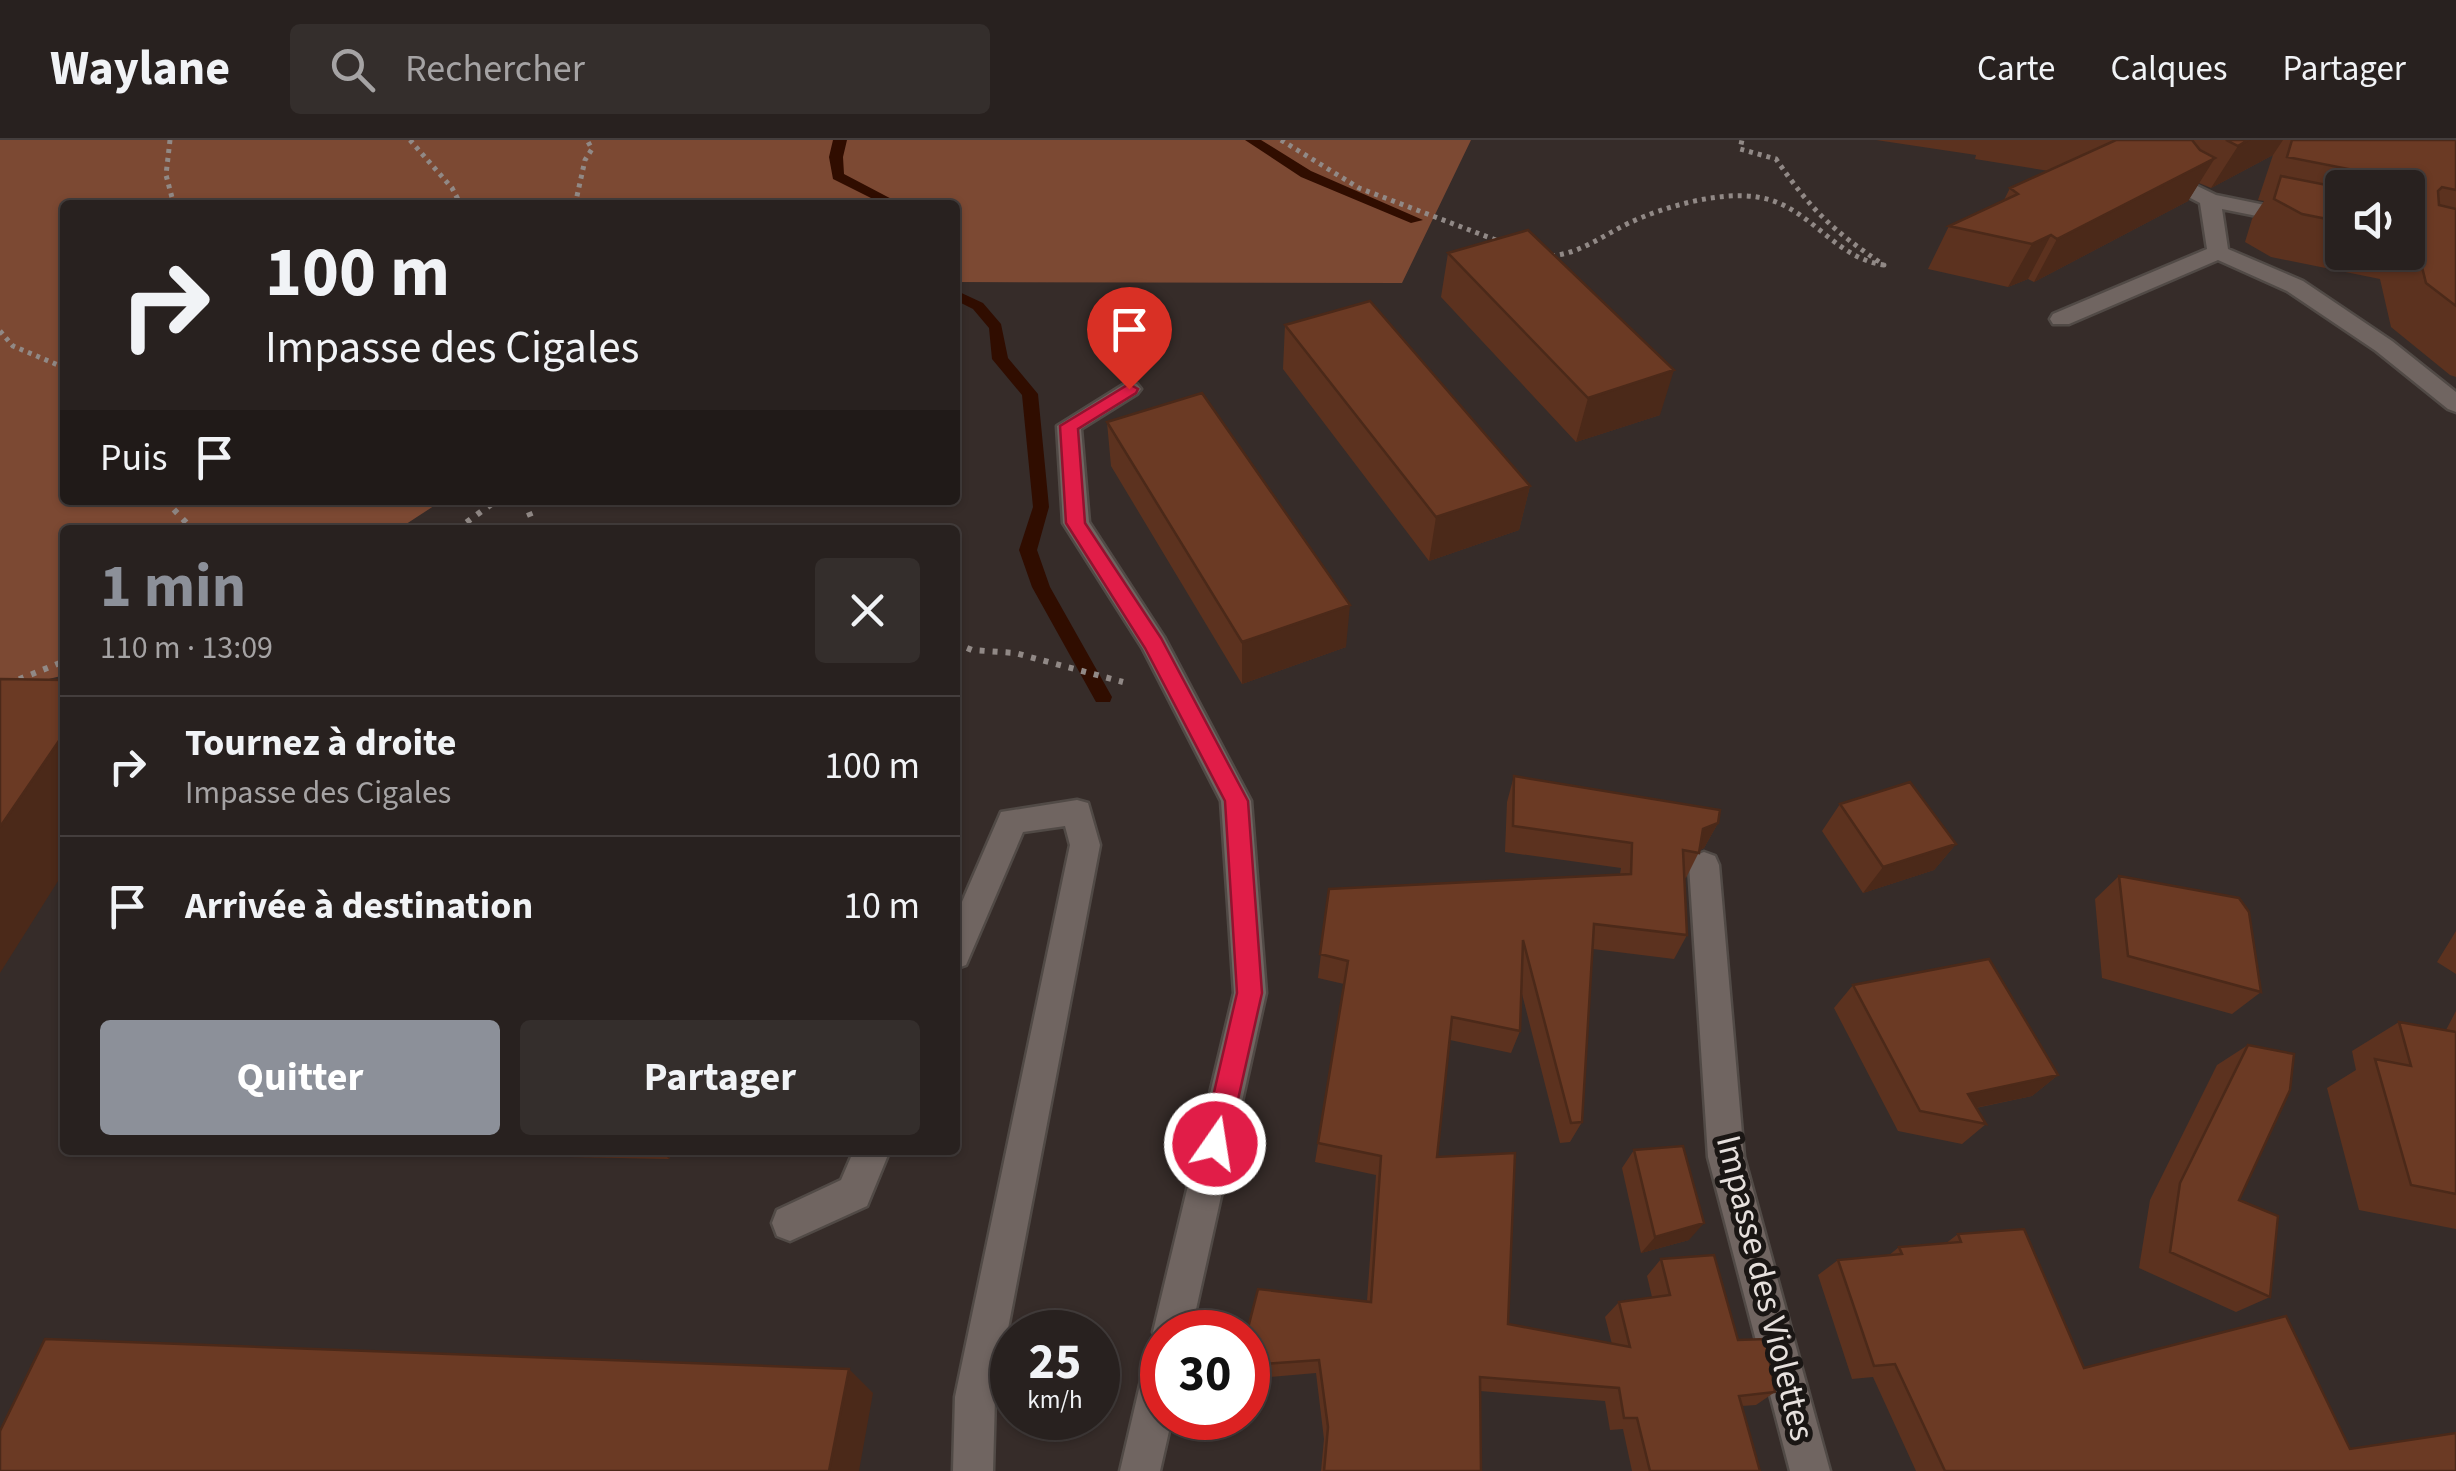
<!DOCTYPE html>
<html lang="fr">
<head>
<meta charset="utf-8">
<style>
  body { margin:0; font-family:"Source Sans 3",sans-serif; background:#342e2c; color:#f1f3f6; height:100vh; display:flex; flex-direction:column; font-size:38px; white-space:nowrap }
  * { box-sizing:border-box; margin:0 }
  p { font-size:32px; color:#a5a3a4 }
  .icon { flex:none; width:55px; height:55px; fill:none; stroke:currentColor; stroke-width:2; stroke-linecap:round; stroke-linejoin:round }
  .map { position:relative; flex:1; overflow:hidden }
  .drawer { position:absolute; left:60px; top:385px; width:900px; height:630px; display:flex; flex-direction:column; background:#28211f; border-radius:10px; box-shadow:0 2px 8px #0004,0 0 0 2px #443e3d }
  .drawer>* { flex:none }
  .guide { position:absolute; left:60px; top:60px; width:900px; height:305px; border-radius:10px; box-shadow:0 2px 8px #0004,0 0 0 2px #443e3d; background:#28211f; color:#f1f3f6; overflow:hidden }
  .buttons { position:absolute; left:2325px; top:30px; display:grid; gap:20px }
  .buttons a { display:grid; place-items:center; width:100px; height:100px; border-radius:10px; background:#28211f; box-shadow:0 2px 8px #0004,0 0 0 2px #443e3d; font-size:50px }
  .speed { position:absolute; left:990px; top:1170px; display:flex; gap:20px; font-size:50px; font-weight:700; text-align:center }
  .speed>* { display:grid; place-content:center; width:130px; height:130px; border-radius:50%; background:#28211f; box-shadow:0 2px 8px #0004,0 0 0 2px #443e3d; line-height:1 }
  .speed small { font-size:25px; font-weight:400 }
  .speed .limit { border:15px solid #d22; background:#fff; color:#111 }
  .pin { position:absolute; display:grid; place-items:center; width:85px; height:85px; color:#fff; margin:-102px -42px; border-radius:50% 50% 50% 0; rotate:-45deg; box-shadow:0 0 10px #0007 }
  .pin .icon { rotate:45deg }
  .me { position:absolute; width:110px; margin:-55px; rotate:13deg; stroke-linejoin:round; filter:drop-shadow(0 0 8px #0008) }
  .turn { display:flex; align-items:center; gap:35px; height:210px; padding:0 40px; font-size:45px }
  .turn .icon { width:130px; height:130px; stroke-width:2.5 }
  .turn b { display:block; font-size:70px; line-height:85px }
  .then { display:flex; align-items:center; height:95px; padding:0 40px; background:#0003; gap:20px; font-size:38px }
  .round { display:grid; place-items:center; flex:none; width:105px; height:105px; border-radius:10px; background:#342e2c }
  .head { display:flex; align-items:center; justify-content:space-between; height:170px; padding:0 40px }
  h1 { font-size:60px; font-weight:700; line-height:75px; color:#8c9099 }
  .action { display:flex; gap:20px; margin-top:auto; padding:20px 40px }
  .action a { flex:1; height:115px; border-radius:10px; background:#8c9099; color:#fff; font-size:40px; font-weight:700; line-height:115px; text-align:center }
  .action a+a { background:#342e2c; color:#f1f3f6 }
  ul { padding:0; list-style:none }
  li { display:flex; align-items:center; gap:30px; height:140px; padding:0 40px; border-top:2px solid #443e3d }
  li div { flex:1 }
  li b { display:block; font-size:38px }
  li em { font-style:normal }
  header { display:flex; align-items:center; gap:60px; box-sizing:border-box; height:140px; padding:0 50px; background:#28211f; border-bottom:2px solid #443e3d }
  header strong { font-size:48px }
  nav { display:flex; gap:55px; margin-inline-start:auto; font-size:35px }
  .search { width:700px; height:90px; background:#342e2c; display:flex; align-items:center; gap:25px; box-sizing:border-box; padding:0 35px; border-radius:10px; color:#a5a3a4; font-size:38px }
  .map>svg:first-child { display:block }
</style>
</head>
<body>
<header>
<strong>Waylane</strong>
<div class="search"><svg class="icon" aria-label="search" viewBox="0 0 24 24"><circle cx="10" cy="10" r="6"/><path d="M15 15l6 6"/></svg>Rechercher</div>
<nav><a>Carte</a><a>Calques</a><a>Partager</a></nav>
</header>
<div class="map">
<svg width="2456" height="1331" viewBox="0 0 2456 1331">
  <rect width="100%" height="100%" fill="#362c29"/>
  <path fill="#7c4933" d="M0,0H1471L1402,143L955,142V65H65V360H443L397,390H65V535L0,551Z"/>
  <g fill="none" stroke-linecap="round" stroke-linejoin="round">
    <path fill="#300d00" fill-rule="evenodd" d="M833,0H847L843,17L844,34L903,65H885L833,39L829,17Z
      M1245,0H1261L1311,31L1423,80L1411,83L1301,37Z
      M955,150L983,163L1001,184L1008,218L1038,254L1049,367L1037,410L1050,447L1112,557L1110,562H1096L1032,447L1019,410L1033,367L1022,255L992,219L989,188L973,169L955,160Z"/>
    <defs>
      <path id="lane" d="M1077,660L1088,663L1100,705L995,1257L993,1331H953L955,1257L1070,705L1065,686L1023,692L966,825L955,829V778L1001,672Z
        M854,1010H890L867,1066L790,1101L777,1096L772,1083L777,1070L841,1040Z"/>
      <path id="street" d="M2162,0H2182L2177,23L2191,43L2216,55L2342,81V93L2222,69L2228,109L2303,141L2392,201L2456,252V272L2448,269L2376,211L2287,151L2218,120L2069,184H2053L2050,179L2053,174L2207,109L2200,63L2177,51L2157,23Z
        M1129,241L1137,244L1141,249L1137,254L1081,289L1089,382L1164,497L1251,661L1266,853L1191,1192H1162V1207L1153,1192L1234,853L1221,661L1143,509L1063,383L1057,286Z
        M1704,712L1715,716L1719,725L1744,1017L1830,1331H1790L1708,1017L1689,725L1693,716Z
        M1162,1213V1278H1172L1160,1331H1120L1143,1232L1148,1218Z"/>
    </defs>
    <use href="#lane" stroke="#514a46" stroke-width="5"/>
    <use href="#street" stroke="#514a46" stroke-width="5"/>
    <path stroke="#918986" stroke-width="5" stroke-dasharray="4 5" stroke-linecap="butt" d="M170,0L166,35L174,65
      M410,0L452,48L461,65
      M1281,0L1359,48L1501,102
      M575,65L585,20L592,9L587,0
      M1551,116C1581,113 1602,96 1629,83C1663,67 1719,51 1757,57C1809,64 1833,118 1884,125C1833,91 1811,70 1776,19L1740,9L1742,0
      M0,191L13,206L65,228"/>
    <path stroke="#918986" stroke-width="6" stroke-dasharray="5 8" stroke-linecap="butt" d="M165,360L193,390
      M524,360L536,390
      M456,390L497,360
      M955,503L972,510L1015,513L1123,542
      M7,544L65,521"/>
    <use href="#lane" fill="#706561" fill-rule="evenodd"/>
    <use href="#street" fill="#706561" fill-rule="evenodd"/>
  </g>
  <path fill="#5c321f" fill-rule="evenodd" d="M1876,0H2456V237L2450,235L2391,187L2380,139L2271,117L2245,102L2252,79L2264,61L2258,60L2273,15L2211,48L2199,43L2188,61L2034,142L2028,139L2008,147L1928,129L1949,86L2004,60L2010,48L2049,31L1975,19L1976,15ZM2342,48H2408V112H2342Z
    M1448,113L1660,275L1576,302L1441,157Z
    M1285,185L1530,346L1519,390L1429,421L1283,229Z
    M1107,282L1346,507L1242,544L1111,326Z
    M1514,636L1718,683L1704,708L1700,710L1686,738L1684,737L1687,795L1674,819L1593,809L1582,982L1570,1002L1560,1003L1521,850L1520,891L1511,913L1450,900L1437,1017L1508,1184L1612,1204L1605,1177L1619,1162L1652,1157L1647,1136L1661,1119L1738,1200L1775,1252L1756,1265L1742,1266L1760,1331H1632L1623,1289L1610,1290L1605,1261L1480,1251L1481,1331H1321L1324,1299L1316,1233L1248,1239L1247,1192L1367,1161L1376,1035L1315,1022L1344,844L1318,838L1329,749L1620,734L1621,728L1505,712L1507,662Z
    M1840,664L1956,704L1934,730L1863,753L1822,691Z
    M2119,736L2261,852L2232,874L2102,838L2095,759Z
    M2456,791V834L2437,822Z
    M1853,845L2058,935L2032,956L1976,968L1986,984L1962,1004L1898,991L1834,868Z
    M2456,871V1089L2359,1070L2327,948L2356,930L2352,911L2399,882L2446,890Z
    M2248,905L2239,1060L2270,1157L2236,1172L2139,1128L2150,1060L2217,925Z
    M230,1010H672L669,1019Z
    M1634,1010L1689,1100L1641,1113L1622,1028Z
    M1958,1094L2084,1228L2350,1309L2456,1331H1916L1873,1237L1852,1239L1818,1135L1838,1120L1888,1116L1899,1107L1945,1104Z"/>
  <path fill="#4b2919" d="M2248,0H2283L2273,15L2211,48L2238,6Z
    M2215,18L2188,61L2034,142L2057,99Z
    M2051,95L2028,139L2008,147L2032,104Z
    M1674,230L1660,275L1576,302L1588,258Z
    M1530,346L1519,390L1429,421L1436,377Z
    M1350,465L1346,507L1242,544V502Z
    M65,592V730L0,833V687Z
    M1718,683L1704,708L1695,712L1703,689Z
    M1956,704L1934,730L1863,753L1883,727Z
    M2058,935L2032,956L1945,974L1968,954Z
    M660,1010H672L669,1019Z
    M1704,1083L1689,1100L1641,1113L1655,1097Z
    M849,1229L873,1253L859,1331H829Z"/>
  <path fill="#6b3a24" stroke="#4b2919" stroke-width="2.5" d="M2116,0H2192L2200,10L2215,18L2057,99L2051,95L2032,104L1949,86L2018,54L2010,48Z
    M2226,0H2248L2238,6Z
    M2292,0H2456V50L2442,47L2438,51L2439,65L2456,69V166L2426,143L2414,95L2408,94V48H2377L2374,34L2287,17Z
    M2281,36L2342,48V82L2302,74L2274,59Z
    M1528,90L1674,230L1588,258L1448,113Z
    M1370,161L1530,346L1436,377L1285,185Z
    M1202,253L1350,465L1242,502L1107,282Z
    M0,539L65,540V592L0,687Z
    M1514,636L1720,670L1718,683L1703,689L1699,713L1683,710L1687,795L1594,784L1582,982L1571,983L1523,800L1520,891L1452,877L1437,1017L1515,1013L1508,1184L1630,1207L1619,1162L1670,1155L1661,1119L1714,1115L1738,1200L1766,1199L1775,1252L1739,1256L1760,1331H1650L1637,1278H1624L1619,1248L1480,1237L1481,1331H1324L1328,1287L1319,1220L1248,1225L1247,1192L1258,1149L1371,1162L1381,1016L1318,1003L1348,821L1320,814L1329,749L1631,734L1632,703L1513,686Z
    M1910,642L1956,704L1883,727L1840,664Z
    M2119,736L2239,758L2249,772L2261,852L2128,816Z
    M1989,819L2058,935L1968,954L1986,984L1920,971L1853,845Z
    M2399,882L2456,892V1054L2411,1045L2375,919L2411,926Z
    M2248,905L2294,914L2290,950L2239,1060L2278,1076L2270,1157L2170,1112L2180,1043Z
    M1683,1006L1704,1083L1655,1097L1634,1010Z
    M2024,1089L2084,1228L2286,1176L2350,1309L2456,1293V1331H1945L1895,1224L1874,1226L1838,1120L1902,1114L1899,1107L1961,1102L1958,1094Z
    M45,1199L849,1229L829,1331H0V1291Z"/>
  <path fill="#e11d48" stroke="#92132f" stroke-width="2.5" d="M1129,244L1138,249L1136,253L1078,289L1085,383L1161,498L1248,661L1262,853L1228,1004L1224,1013L1215,1017L1206,1013L1202,1004L1237,853L1225,661L1145,508L1066,383L1060,286Z"/>
  <g text-anchor="middle" dominant-baseline="central" stroke-width="10" stroke-linejoin="round" paint-order="stroke">
    <g font-size="35" fill="#e6e0dd" stroke="#1a1614">
      <text transform="translate(1765 1148) rotate(76)">Impasse des Violettes</text>
    </g>
  </g>
</svg>
<div class="buttons">
<a><svg class="icon" aria-label="sound" viewBox="0 0 24 24"><path d="M4 9h4l5-4v14l-5-4H4zM17 9q2 3 0 6"/></svg></a>
</div>
<div class="speed"><div>25<small>km/h</small></div><div class="limit">30</div></div>
<div class="pin" style="left:1129px;top:249px;background:#d93025"><svg class="icon" aria-label="arrive" viewBox="0 0 24 24"><path d="M6 21V4h12l-3 4 3 4H6"/></svg></div>
<svg class="me" style="left:1215px;top:1004px" viewBox="-20 -20 40 40"><circle r="17" fill="#e11d48" stroke="#fff" stroke-width="3"/><path d="M0-11L8 9 0 5-8 9z" fill="#fff"/></svg>
<div class="guide">
<div class="turn"><svg class="icon" aria-label="right" viewBox="0 0 24 24"><path d="M7 20v-9h11M14 6l5 5-5 5"/></svg><div><b>100 m</b>Impasse des Cigales</div></div>
<div class="then">Puis<svg class="icon" aria-label="arrive" viewBox="0 0 24 24"><path d="M6 21V4h12l-3 4 3 4H6"/></svg></div>
</div>
<section class="drawer">
<div class="head"><div><h1>1 min</h1><p>110 m · 13:09</p></div><a class="round"><svg class="icon" aria-label="close" viewBox="0 0 24 24"><path d="M6 6l12 12M18 6L6 18"/></svg></a></div>
<ul>
<li><svg class="icon" aria-label="right" viewBox="0 0 24 24"><path d="M7 20v-9h11M14 6l5 5-5 5"/></svg><div><b>Tournez à droite</b><p>Impasse des Cigales</p></div><em>100 m</em></li>
<li><svg class="icon" aria-label="arrive" viewBox="0 0 24 24"><path d="M6 21V4h12l-3 4 3 4H6"/></svg><div><b>Arrivée à destination</b></div><em>10 m</em></li>
</ul>
<div class="action"><a>Quitter</a><a>Partager</a></div>
</section>
</div>
</body>
</html>
